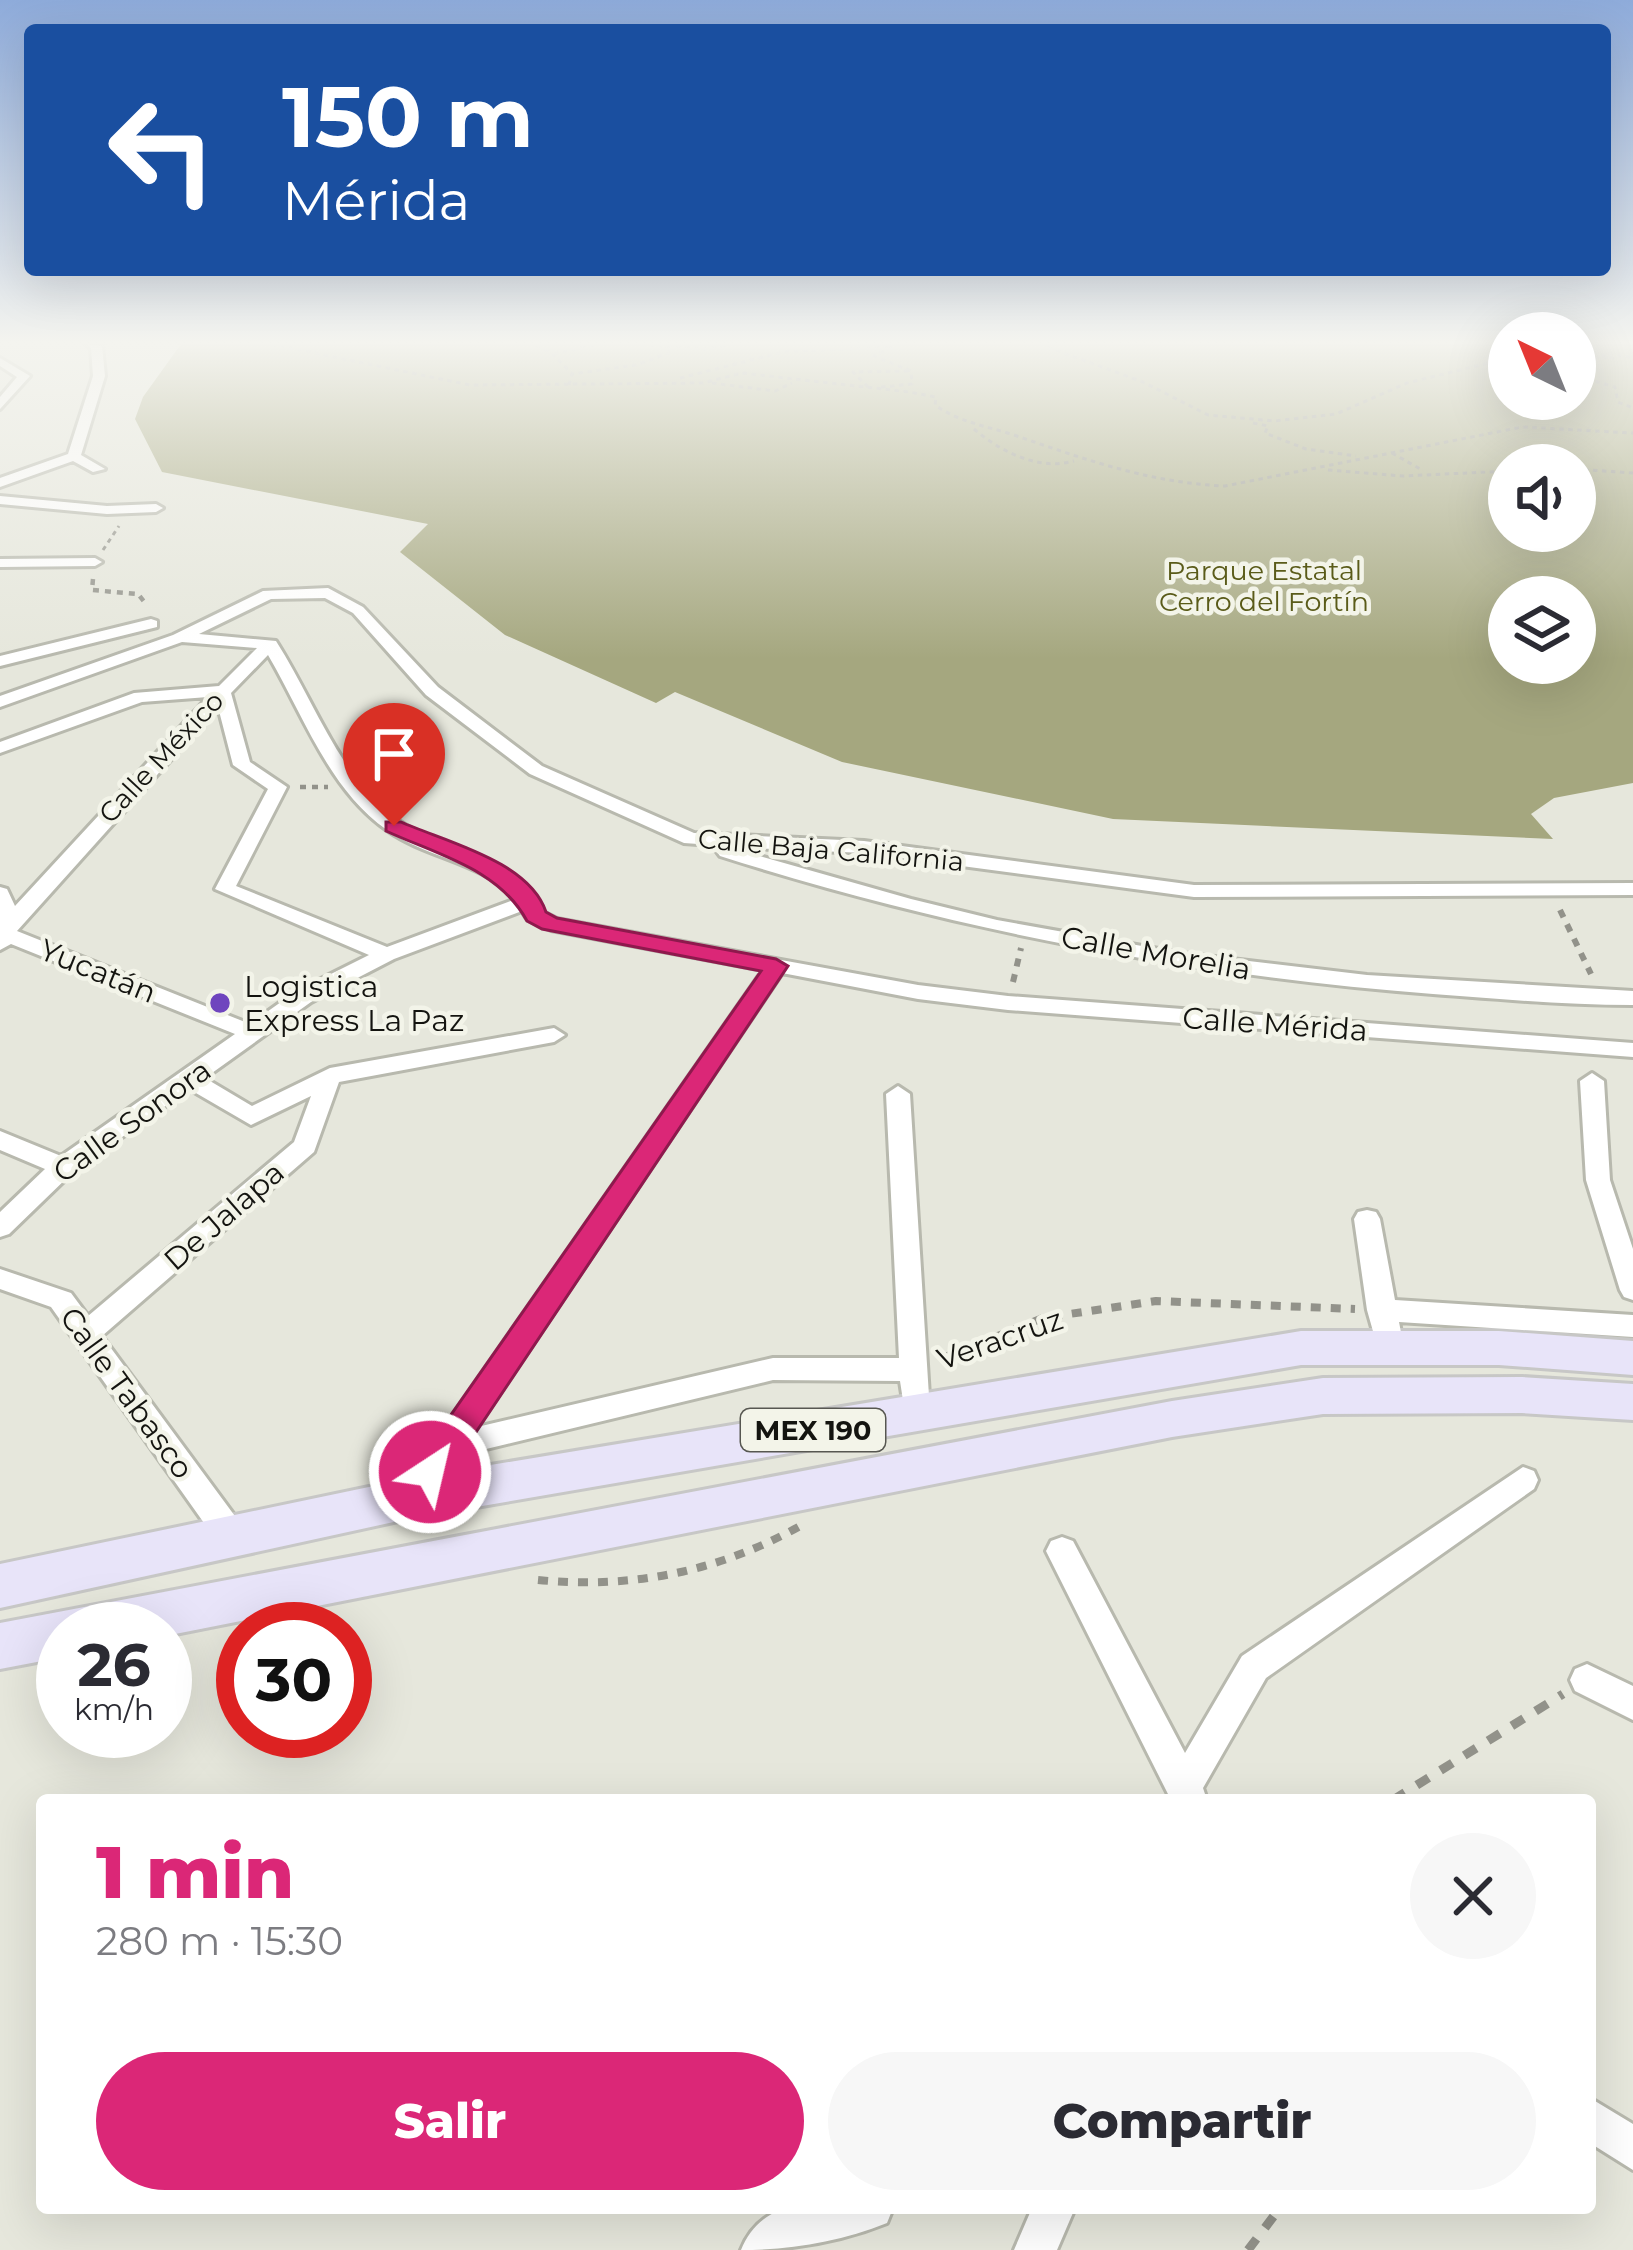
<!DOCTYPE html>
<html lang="es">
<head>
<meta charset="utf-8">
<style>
  body { margin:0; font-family:Montserrat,sans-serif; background:#f7f7f7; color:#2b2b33; height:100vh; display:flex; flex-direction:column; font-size:45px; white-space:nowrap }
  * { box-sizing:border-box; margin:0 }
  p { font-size:39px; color:#7c7c81 }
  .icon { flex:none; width:66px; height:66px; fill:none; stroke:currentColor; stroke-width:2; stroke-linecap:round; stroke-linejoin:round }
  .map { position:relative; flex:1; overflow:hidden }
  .details { position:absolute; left:36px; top:1794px; width:1560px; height:420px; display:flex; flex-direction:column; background:#fff; border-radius:12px; box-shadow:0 12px 48px #0002 }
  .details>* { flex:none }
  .banner { position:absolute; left:24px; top:24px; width:1587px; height:252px; border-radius:12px; box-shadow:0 12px 48px #0002; background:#1a4fa0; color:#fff; overflow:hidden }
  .needle { width:78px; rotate:317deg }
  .buttons { position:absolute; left:1488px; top:312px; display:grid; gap:24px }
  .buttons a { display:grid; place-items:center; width:108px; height:108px; border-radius:50%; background:#fff; box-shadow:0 12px 48px #0002; font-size:60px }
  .speed { position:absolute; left:36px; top:1602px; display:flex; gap:24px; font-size:60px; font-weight:700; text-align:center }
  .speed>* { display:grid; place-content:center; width:156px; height:156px; border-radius:50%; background:#fff; box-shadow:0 12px 48px #0002; line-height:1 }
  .speed small { font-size:30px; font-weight:400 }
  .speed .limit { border:18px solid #d22; background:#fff; color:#111 }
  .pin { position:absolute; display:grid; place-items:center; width:102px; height:102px; color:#fff; margin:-123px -51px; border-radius:50% 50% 50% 0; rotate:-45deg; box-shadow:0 0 12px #0007 }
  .pin .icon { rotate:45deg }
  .me { position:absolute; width:132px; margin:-66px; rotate:35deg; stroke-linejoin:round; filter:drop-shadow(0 0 9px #0008) }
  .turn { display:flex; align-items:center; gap:42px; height:252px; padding:0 60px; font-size:54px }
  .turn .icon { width:156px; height:156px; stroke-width:2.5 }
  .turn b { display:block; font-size:84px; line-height:102px }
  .round { display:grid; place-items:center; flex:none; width:126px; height:126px; border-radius:63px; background:#f7f7f7 }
  .summary { display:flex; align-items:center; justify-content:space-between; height:204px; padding:0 60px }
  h1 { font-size:72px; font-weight:800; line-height:90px; color:#db2777 }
  .primary-button { display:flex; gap:24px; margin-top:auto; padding:24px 60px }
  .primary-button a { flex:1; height:138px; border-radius:72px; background:#db2777; color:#fff; font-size:48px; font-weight:800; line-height:138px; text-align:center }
  .primary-button a+a { background:#f7f7f7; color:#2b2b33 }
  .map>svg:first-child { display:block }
</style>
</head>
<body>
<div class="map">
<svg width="1633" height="2250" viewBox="0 0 1633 2250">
  <rect width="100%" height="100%" fill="#e6e7dc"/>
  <path fill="#a5a77f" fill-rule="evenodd" d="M181,344H1509V399H1575V344H1633V783L1554,798L1531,814L1553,839L1113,819L842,762L675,692L656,703L505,635L400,552L428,524L162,472L135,419L143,397ZM1509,465H1575V531H1509ZM1509,597H1575V663H1509Z"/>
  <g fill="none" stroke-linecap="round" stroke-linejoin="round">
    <defs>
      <path id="street" d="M86,344L102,346L105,376L81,455L105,469L93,472L73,461L0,487V478L68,454L93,376L91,348Z
        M0,358L30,376L0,409V397L17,377L0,366Z
        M0,496L107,506L156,504L163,508L156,512L107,514L0,504Z
        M0,559L95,558L102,562L95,566L0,567Z
        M328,588L363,607L438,687L542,766L694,833L864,841L1194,885L1633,883V895L1194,897L864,853L728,847L911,899L997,920L1181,953L1367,975L1633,991V1005C1566,1005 1500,999 1433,994C1190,975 953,930 720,856L717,852L726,846L684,843L530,774L426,695L353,613L325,598L271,599L199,634L276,641C310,694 333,759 379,805C430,855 509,845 543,912L557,919L918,985L1008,996L1633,1043V1057L1008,1010L918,999L782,973L477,1427L773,1358H899L886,1094L898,1086L910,1094L930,1412L926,1420L916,1424L906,1420L900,1381L773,1380L457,1456C444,1476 428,1517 401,1507L397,1498L401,1489L763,970L551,930L528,920L522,911L394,959L311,1002L205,1078L252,1106L330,1068L554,1028L565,1035L554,1042L339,1082L314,1152L102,1336L243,1527L247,1537L243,1547L232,1551L221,1547L51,1307L0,1289V1269L71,1293L88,1316L294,1142L311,1096L251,1125L189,1089L72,1173L9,1234L0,1237V1212L45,1169L0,1150V1131L61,1156L235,1034L11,944L0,950V887L7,889L15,906L208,697L142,702L0,753V742L134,693L219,686L257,648L182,642L0,707V696L173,635L263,591ZM268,655C303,714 329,790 387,830C428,859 481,861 516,899L387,947L236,886L287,787L250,762L231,693ZM218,707L233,765L268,789L215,889L369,955L295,992L250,1024L17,931Z
        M151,619L157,621V627L0,666V656Z
        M1592,1073L1604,1081L1610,1180L1633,1249V1300L1624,1297L1620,1290L1586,1180L1580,1081Z
        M1367,1210L1376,1212L1380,1219L1395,1300L1633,1315V1337L1399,1322L1404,1348L1400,1356L1390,1359L1380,1356L1367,1310L1354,1219L1358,1212Z
        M1523,1467L1534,1471L1538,1480L1534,1489L1266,1678L1203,1788L1207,1800H1171L1051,1561L1046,1551L1051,1541L1062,1537L1073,1541L1185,1753L1242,1656Z
        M1587,1664L1633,1686V1720L1575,1691L1570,1680L1575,1669Z
        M1590,2098L1633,2124V2170L1590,2143Z
        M893,2208L887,2223C840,2242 790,2250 741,2250C749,2230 762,2217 782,2209Z
        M1032,2208H1075L1057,2250H1014Z"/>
      <path id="primary" d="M1301,1331H1499L1633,1341V1375L1499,1365H1301L412,1518L0,1608V1564L412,1478Z
        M1522,1377L1633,1384V1420L1522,1413L1323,1414L1172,1437L165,1636V1629H63V1657L0,1669V1623L1172,1401L1323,1378Z"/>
    </defs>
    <use href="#street" stroke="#b8b9ae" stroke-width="6"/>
    <use href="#primary" stroke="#c7c7c6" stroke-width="6"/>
    <path stroke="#92928a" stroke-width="3" stroke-dasharray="4.5 4.5" stroke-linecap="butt" d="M271,344L470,385L703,383L742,373L909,392L936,397L935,405C959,422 986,426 1014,435C1084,459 1150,483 1225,486L1522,427L1633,433
      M527,344L550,351L572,374
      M631,344L704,349L734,344
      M1039,344L1143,382L1208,415L1275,421L1336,414L1407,383L1509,358
      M1575,347L1613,358L1591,357L1581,377L1615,387L1618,402L1633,408
      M1608,353L1633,358
      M554,354L598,344
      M680,378L783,352L891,347
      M712,383L775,391L792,383
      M569,385L572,374L636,365L672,352L667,348L673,344
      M868,387L853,372L911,371
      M881,387L912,384L911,371L874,356L898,344
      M1253,423L1268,426L1265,433L1306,449L1356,456
      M974,429C1001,452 1039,471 1074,461
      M1392,453L1422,470
      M1575,469L1633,473
      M1328,470L1403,476L1509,471
      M103,550L119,526"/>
    <path stroke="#92928a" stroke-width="4.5" stroke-dasharray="6 6" stroke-linecap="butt" d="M93,579L92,590L138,594L146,604
      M300,787H328"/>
    <path stroke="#92928a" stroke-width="6" stroke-dasharray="8 8" stroke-linecap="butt" d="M1560,910L1591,974
      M1013,982L1021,948"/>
    <path stroke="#92928a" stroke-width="8" stroke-dasharray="10 10" stroke-linecap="butt" d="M940,1359L1043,1318L1156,1301L1355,1309
      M538,1580C631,1589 718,1572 800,1526"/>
    <path stroke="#92928a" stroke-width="9" stroke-dasharray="14 14" stroke-linecap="butt" d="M1393,1800L1563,1694
      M1248,2250L1280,2208"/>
    <use href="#street" fill="#fff" fill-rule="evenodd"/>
    <use href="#primary" fill="#e8e4f9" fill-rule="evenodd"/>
  </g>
  <linearGradient id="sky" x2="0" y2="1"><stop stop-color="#8eabda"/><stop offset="0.52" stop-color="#f4f4ef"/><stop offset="1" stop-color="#f4f4ef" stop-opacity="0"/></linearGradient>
  <rect width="1633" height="659" fill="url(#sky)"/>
  <path fill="#db2777" stroke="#8e194d" stroke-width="3" d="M386,822H401C446,842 529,861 546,912L557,918L776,959L788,966L442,1483L430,1487L418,1483L413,1472L418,1462L761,971L542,929L527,921C499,869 438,855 386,831Z"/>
  <circle fill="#6f45be" stroke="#f3f4e9" stroke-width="4.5" cx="220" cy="1003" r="12"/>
  <g text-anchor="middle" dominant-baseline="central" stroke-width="9" stroke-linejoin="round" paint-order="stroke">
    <g font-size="27" fill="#5a5b19" stroke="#f3f4e9">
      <text x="1264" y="570">Parque Estatal<tspan x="1264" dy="31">Cerro del Fortín</tspan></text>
    </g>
    <g font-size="27" fill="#141410" stroke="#f3f4e9">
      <text transform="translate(161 757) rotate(-47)">Calle México</text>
      <text transform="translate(831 850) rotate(5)">Calle Baja California</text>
    </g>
    <rect fill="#f3f4e9" stroke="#575751" stroke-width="3" x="741" y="1409" width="144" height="42" rx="9"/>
    <g font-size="27" font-weight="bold" fill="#141410">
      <text x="813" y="1430">MEX 190</text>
    </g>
    <g font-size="30" fill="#141410" stroke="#f3f4e9">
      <text transform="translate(1156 953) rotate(10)">Calle Morelia</text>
      <text transform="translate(98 971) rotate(22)">Yucatán</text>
      <text transform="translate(1275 1024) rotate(4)">Calle Mérida</text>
      <text transform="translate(132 1121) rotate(-36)">Calle Sonora</text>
      <text transform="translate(224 1216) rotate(-41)">De Jalapa</text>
      <text transform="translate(1000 1339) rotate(-19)">Veracruz</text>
      <text transform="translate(127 1393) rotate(54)">Calle Tabasco</text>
    </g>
    <g font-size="30" fill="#141410" stroke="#f3f4e9" text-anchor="start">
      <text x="244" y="986">Logistica<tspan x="244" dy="34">Express La Paz</tspan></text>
    </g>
  </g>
</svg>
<div class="buttons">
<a><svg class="needle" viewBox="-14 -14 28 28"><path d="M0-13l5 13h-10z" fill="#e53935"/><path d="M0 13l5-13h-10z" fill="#7c7c81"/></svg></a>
<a><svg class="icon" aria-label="sound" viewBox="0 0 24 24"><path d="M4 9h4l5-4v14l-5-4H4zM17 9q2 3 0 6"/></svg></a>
<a><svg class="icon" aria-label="layers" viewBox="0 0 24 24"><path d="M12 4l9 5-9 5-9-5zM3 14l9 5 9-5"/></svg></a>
</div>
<div class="speed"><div>26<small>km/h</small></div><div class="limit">30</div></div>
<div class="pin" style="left:394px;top:826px;background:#d93025"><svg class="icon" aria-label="arrive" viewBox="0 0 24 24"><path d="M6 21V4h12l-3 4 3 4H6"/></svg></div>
<svg class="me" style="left:430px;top:1472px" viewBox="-20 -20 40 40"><circle r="17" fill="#db2777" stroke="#fff" stroke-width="3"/><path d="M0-11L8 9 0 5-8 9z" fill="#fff"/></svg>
<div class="banner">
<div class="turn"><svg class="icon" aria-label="left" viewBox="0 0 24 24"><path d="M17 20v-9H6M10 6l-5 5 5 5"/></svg><div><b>150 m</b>Mérida</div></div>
</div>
<section class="details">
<div class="summary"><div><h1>1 min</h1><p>280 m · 15:30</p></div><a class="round"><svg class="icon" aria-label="close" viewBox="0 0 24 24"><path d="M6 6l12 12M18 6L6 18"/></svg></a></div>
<div class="primary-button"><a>Salir</a><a>Compartir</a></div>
</section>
</div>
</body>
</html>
